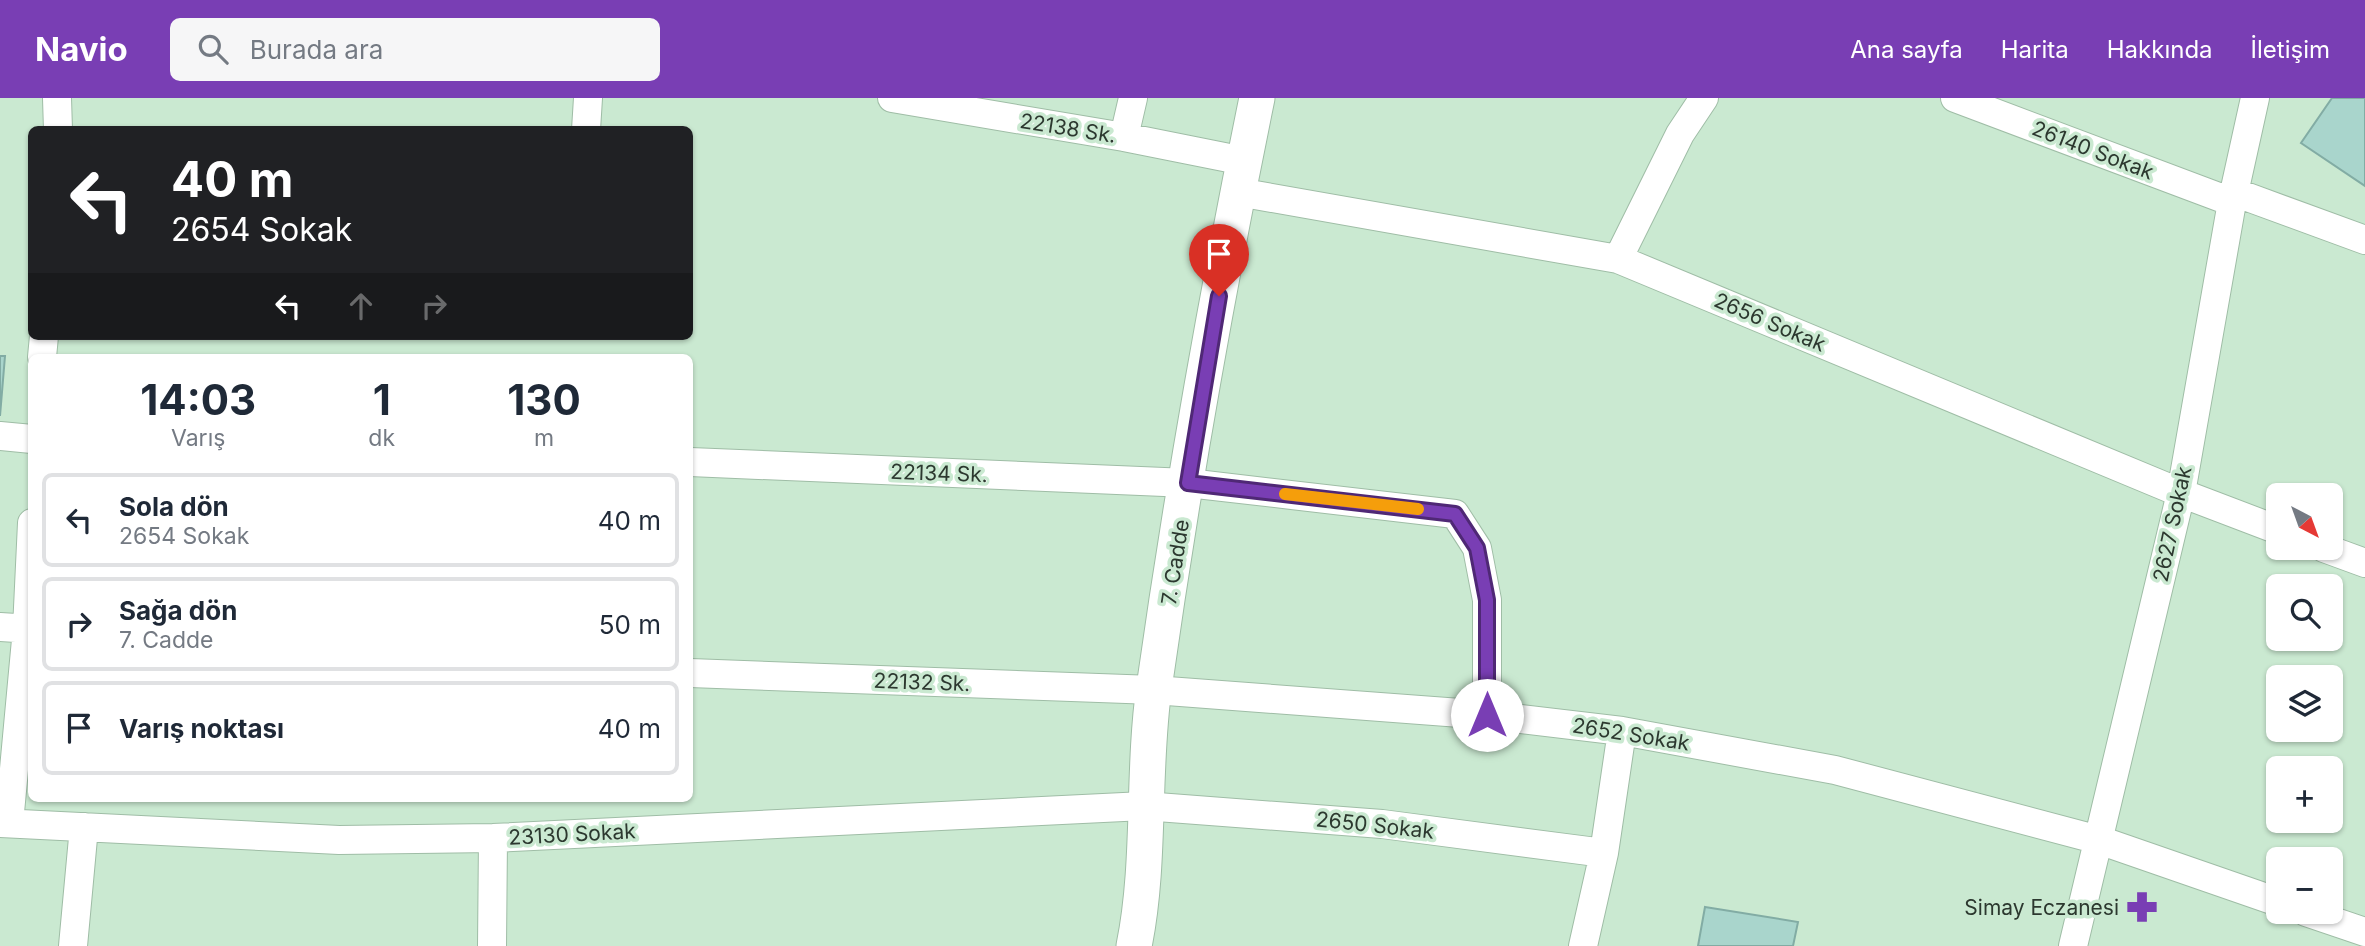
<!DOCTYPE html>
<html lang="tr">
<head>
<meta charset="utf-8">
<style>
  body { margin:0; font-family:Inter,sans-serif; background:#f6f6f7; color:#1f2937; height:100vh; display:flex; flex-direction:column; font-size:26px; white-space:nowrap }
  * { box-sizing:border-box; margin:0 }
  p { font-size:23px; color:#747a83 }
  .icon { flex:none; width:38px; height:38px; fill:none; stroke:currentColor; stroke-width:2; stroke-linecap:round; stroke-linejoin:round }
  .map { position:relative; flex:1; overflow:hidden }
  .sheet { position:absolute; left:28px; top:256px; width:665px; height:448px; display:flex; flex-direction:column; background:#fff; border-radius:10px; box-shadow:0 2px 5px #0004 }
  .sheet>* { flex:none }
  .hud { position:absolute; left:28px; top:28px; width:665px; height:214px; border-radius:10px; box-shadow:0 2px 5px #0004; background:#202124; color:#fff; overflow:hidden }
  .needle { width:46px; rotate:139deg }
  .buttons { position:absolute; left:2266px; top:385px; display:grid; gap:14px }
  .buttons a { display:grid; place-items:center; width:77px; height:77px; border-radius:10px; background:#fff; box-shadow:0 2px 5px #0004; font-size:35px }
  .pin { position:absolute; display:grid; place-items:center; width:60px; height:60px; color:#fff; margin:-72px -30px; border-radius:50% 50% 50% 0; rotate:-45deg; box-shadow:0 0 7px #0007 }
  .pin .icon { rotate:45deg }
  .me { position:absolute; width:77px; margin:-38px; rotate:0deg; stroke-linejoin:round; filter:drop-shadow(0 0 5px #0008) }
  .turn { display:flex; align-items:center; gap:24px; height:147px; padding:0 28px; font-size:32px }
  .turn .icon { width:91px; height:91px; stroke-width:2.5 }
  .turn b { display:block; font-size:49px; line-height:60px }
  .lanes { display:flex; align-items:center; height:66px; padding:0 28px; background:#0003; justify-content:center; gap:35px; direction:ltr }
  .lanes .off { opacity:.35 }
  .eta { display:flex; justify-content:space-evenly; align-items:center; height:119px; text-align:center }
  .eta b { font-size:42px; font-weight:700; line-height:49px }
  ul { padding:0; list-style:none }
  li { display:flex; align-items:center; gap:21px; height:94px; margin:0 14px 10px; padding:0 14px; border:4px solid #e0e1e3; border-radius:10px }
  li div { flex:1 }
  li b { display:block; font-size:26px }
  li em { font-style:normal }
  header { display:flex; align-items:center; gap:42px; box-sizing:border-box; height:98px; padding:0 35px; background:#793eb4; color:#fff }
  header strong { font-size:33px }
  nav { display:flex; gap:38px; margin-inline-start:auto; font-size:24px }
  .search { width:490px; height:63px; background:#f6f6f7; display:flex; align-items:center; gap:18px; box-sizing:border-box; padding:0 24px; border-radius:10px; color:#747a83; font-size:26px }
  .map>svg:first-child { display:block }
</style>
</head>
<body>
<header>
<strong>Navio</strong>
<div class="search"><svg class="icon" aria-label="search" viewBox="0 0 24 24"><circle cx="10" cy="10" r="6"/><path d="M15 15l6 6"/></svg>Burada ara</div>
<nav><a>Ana sayfa</a><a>Harita</a><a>Hakkında</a><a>İletişim</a></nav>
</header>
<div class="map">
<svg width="2365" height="848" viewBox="0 0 2365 848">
  <rect width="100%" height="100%" fill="#cae9d1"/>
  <path fill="#a9d5cc" stroke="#82aca4" stroke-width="2" d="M2332,0H2365V88L2301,45Z
    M0,258H5L0,318Z
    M1705,809L1798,824L1793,848H1698Z"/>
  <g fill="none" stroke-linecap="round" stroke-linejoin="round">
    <defs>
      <path id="minor" d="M57,0L58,32
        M892,0L1124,39L1244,63
        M1955,0L2232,104
        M586,32L588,0
        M1124,39L1133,0
        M1238,94L1618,161L2181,395L2278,432
        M2234,94L2365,142
        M1618,161L1680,36L1704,0
        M42,259L44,238
        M0,338L32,341
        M690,364L1188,385L1455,416L1477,450L1487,502V617
        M2324,450L2365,465
        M0,529L32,531
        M690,575L1154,592L1487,617L1622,633L1835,672L2099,742L2278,804
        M0,725L339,742L493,740L1144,708L1382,726L1604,755
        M9,725L27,531L32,425
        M2306,814L2365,834
        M73,848L84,729
        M492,848L493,740
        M1583,848L1604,755L1622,633
        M2073,848L2181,395L2232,104L2255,0"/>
      <path id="tertiary" d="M1134,848C1151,765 1142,675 1154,590C1182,392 1217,195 1257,0"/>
    </defs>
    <use href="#minor" stroke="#9fbda6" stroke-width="30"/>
    <use href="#tertiary" stroke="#9fbda6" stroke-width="37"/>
    <use href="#minor" stroke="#fff" stroke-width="28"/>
    <use href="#tertiary" stroke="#fff" stroke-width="35"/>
  </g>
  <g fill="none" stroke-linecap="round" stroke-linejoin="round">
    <defs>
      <path id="route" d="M1219,198L1188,385L1455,416L1477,450L1487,502V617"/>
    </defs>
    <use href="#route" stroke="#4f2875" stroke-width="18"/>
    <use href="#route" stroke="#793eb4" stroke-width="12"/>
    <path stroke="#f59e0b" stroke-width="12" d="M1285,396L1418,411"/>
  </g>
  <defs>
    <symbol id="pharmacy-bare" viewBox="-9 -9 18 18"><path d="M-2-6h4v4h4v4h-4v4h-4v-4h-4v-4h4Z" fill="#793eb4" stroke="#cae9d1" stroke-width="2.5" paint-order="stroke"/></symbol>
  </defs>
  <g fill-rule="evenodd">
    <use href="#pharmacy-bare" x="2120" y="787" width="44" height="44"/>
  </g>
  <g text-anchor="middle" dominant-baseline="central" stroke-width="7" stroke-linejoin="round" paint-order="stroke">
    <g font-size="21" fill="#2c382f" stroke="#cae9d1">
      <text transform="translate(1068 30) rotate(9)">22138 Sk.</text>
      <text transform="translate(2093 52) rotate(21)">26140 Sokak</text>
      <text transform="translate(1770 224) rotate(23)">2656 Sokak</text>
      <text transform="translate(939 375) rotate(2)">22134 Sk.</text>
      <text transform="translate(2172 426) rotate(-78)">2627 Sokak</text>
      <text transform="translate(1175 464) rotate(-81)">7. Cadde</text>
      <text transform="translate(922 584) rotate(2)">22132 Sk.</text>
      <text transform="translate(1631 636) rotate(9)">2652 Sokak</text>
      <text transform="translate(1375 727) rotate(6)">2650 Sokak</text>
      <text transform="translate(572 736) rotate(-3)">23130 Sokak</text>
    </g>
    <g font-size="21" fill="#2c382f" stroke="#cae9d1" text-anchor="end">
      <text x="2119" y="809">Simay Eczanesi</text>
    </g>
  </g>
</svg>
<div class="buttons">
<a><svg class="needle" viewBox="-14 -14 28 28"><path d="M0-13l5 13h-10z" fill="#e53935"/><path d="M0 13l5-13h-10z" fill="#747a83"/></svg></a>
<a><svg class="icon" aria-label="search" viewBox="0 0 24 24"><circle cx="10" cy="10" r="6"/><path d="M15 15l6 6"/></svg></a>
<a><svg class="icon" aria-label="layers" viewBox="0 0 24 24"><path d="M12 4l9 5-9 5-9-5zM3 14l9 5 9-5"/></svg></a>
<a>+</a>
<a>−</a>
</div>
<div class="pin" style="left:1219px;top:198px;background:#d93025"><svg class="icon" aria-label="arrive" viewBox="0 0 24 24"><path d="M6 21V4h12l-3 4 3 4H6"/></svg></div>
<svg class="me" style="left:1487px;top:617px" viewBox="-20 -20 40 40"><circle r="19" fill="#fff"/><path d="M0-13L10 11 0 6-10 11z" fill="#793eb4"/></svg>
<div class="hud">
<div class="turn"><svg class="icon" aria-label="left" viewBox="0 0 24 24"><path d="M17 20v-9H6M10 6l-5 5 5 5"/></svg><div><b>40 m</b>2654 Sokak</div></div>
<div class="lanes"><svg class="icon" aria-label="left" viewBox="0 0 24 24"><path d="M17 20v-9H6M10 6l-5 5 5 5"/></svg><svg class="icon off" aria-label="ahead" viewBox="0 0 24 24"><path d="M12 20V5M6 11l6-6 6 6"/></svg><svg class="icon off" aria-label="right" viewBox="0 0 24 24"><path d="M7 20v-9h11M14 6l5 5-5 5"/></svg></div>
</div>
<section class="sheet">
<div class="eta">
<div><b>14:03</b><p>Varış</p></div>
<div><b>1</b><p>dk</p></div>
<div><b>130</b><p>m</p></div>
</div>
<ul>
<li><svg class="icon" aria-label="left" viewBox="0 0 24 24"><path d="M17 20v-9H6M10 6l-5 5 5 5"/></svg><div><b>Sola dön</b><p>2654 Sokak</p></div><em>40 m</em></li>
<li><svg class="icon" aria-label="right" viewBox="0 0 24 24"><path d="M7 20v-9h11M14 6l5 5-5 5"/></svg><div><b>Sağa dön</b><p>7. Cadde</p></div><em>50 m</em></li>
<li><svg class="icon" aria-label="arrive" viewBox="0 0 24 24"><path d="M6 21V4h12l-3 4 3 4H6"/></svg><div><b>Varış noktası</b></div><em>40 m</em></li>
</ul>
</section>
</div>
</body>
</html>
